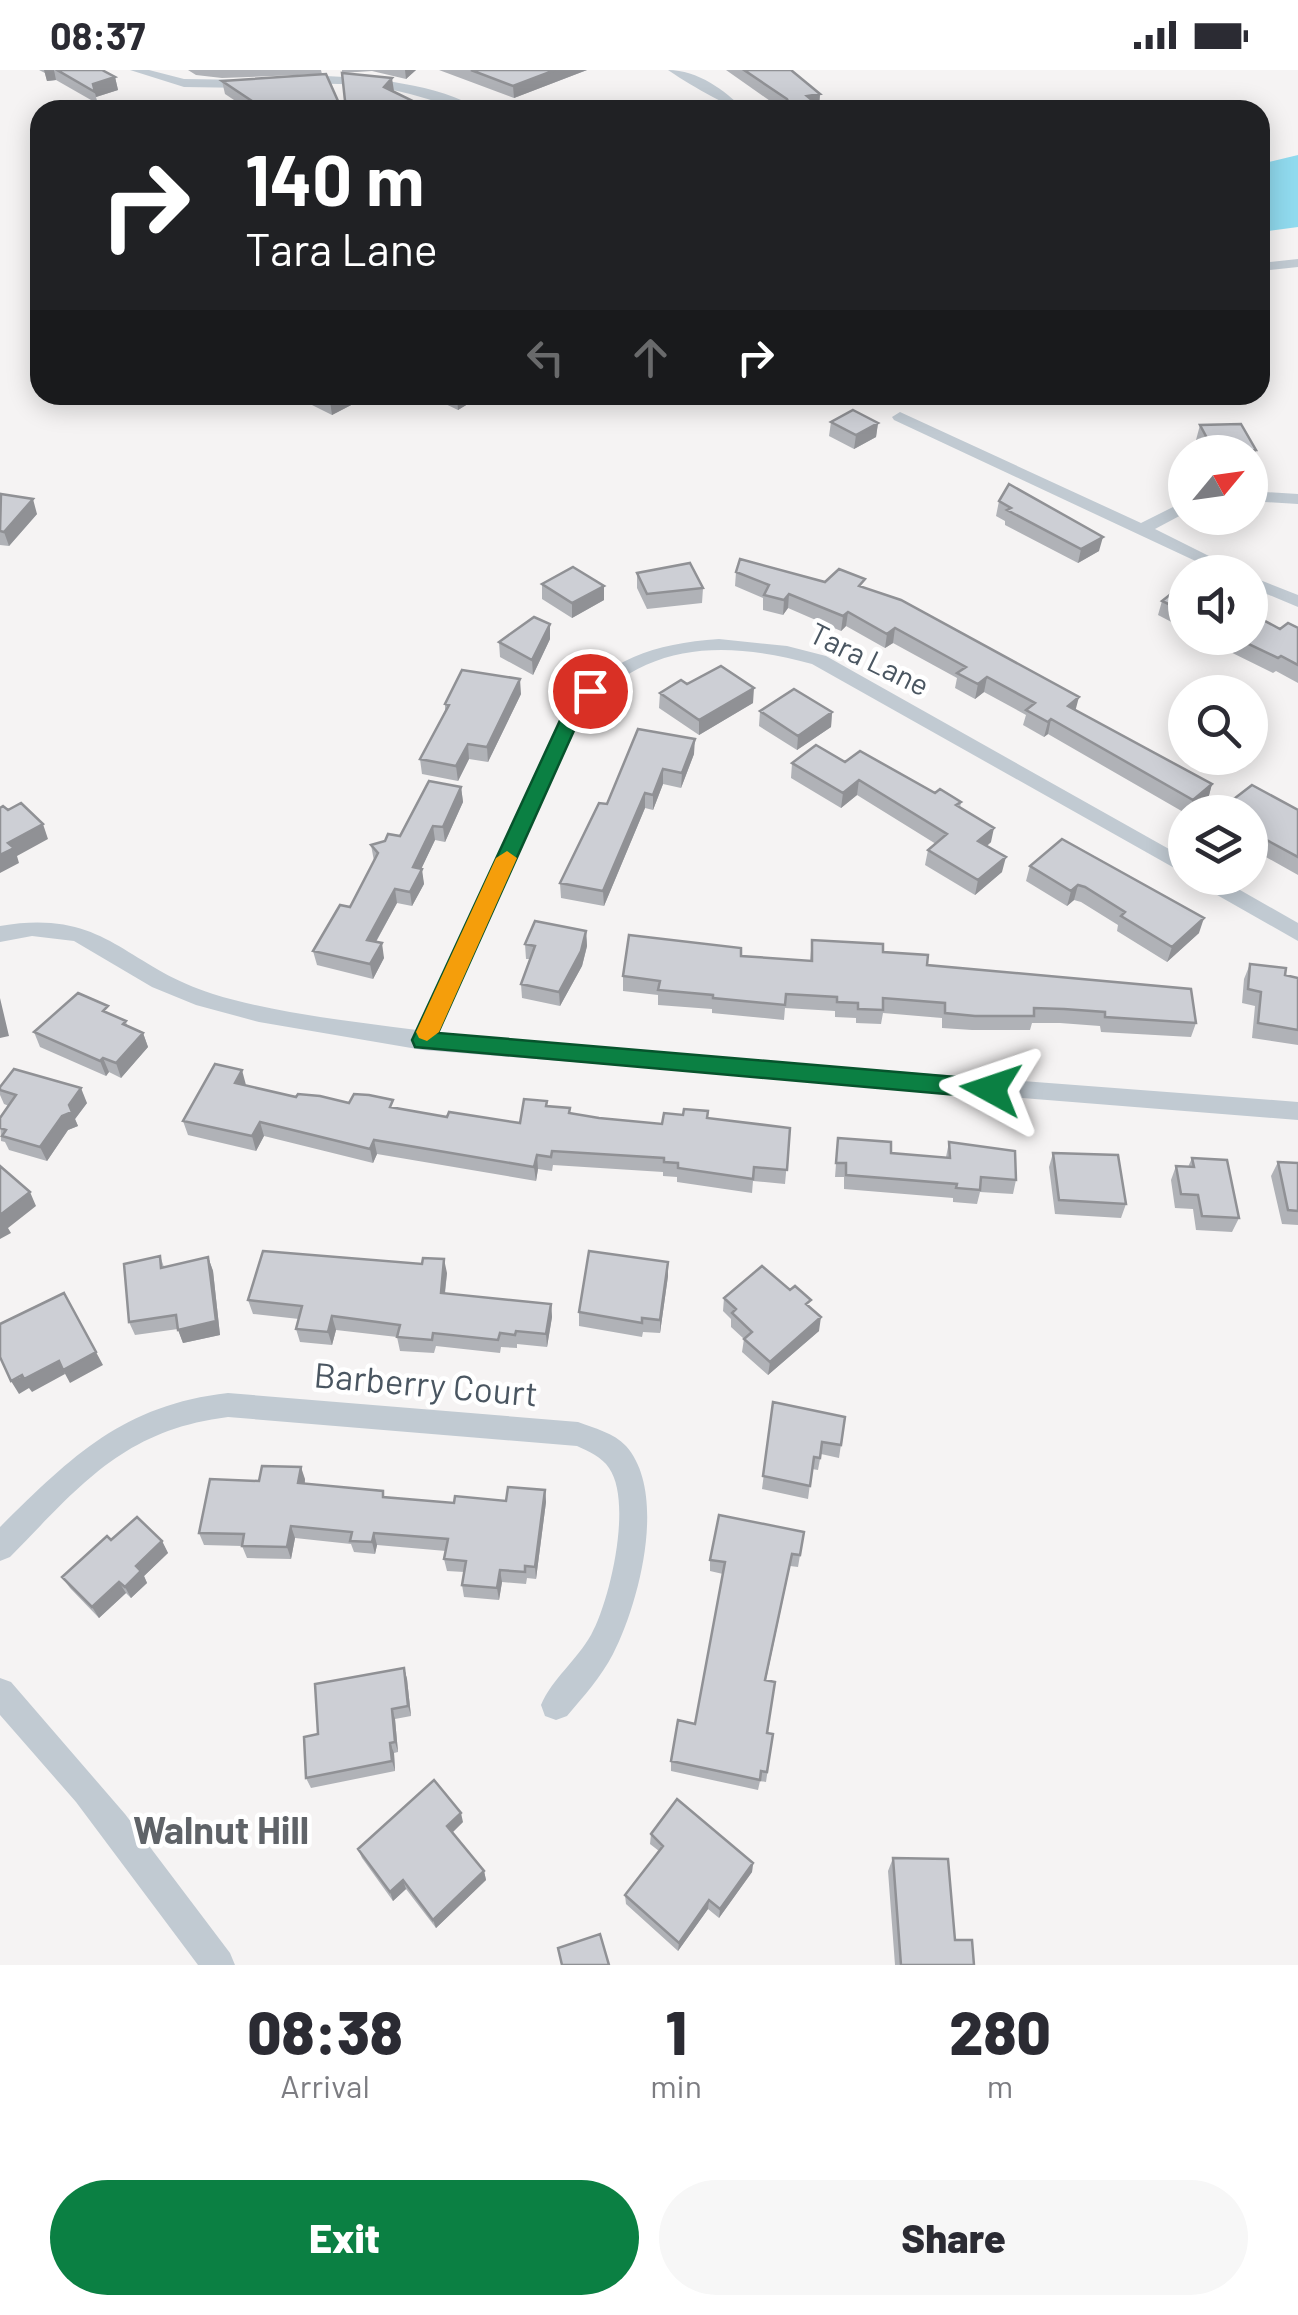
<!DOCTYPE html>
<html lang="en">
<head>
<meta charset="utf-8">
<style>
  body { margin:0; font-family:Barlow,sans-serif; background:#f7f7f7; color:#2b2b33; height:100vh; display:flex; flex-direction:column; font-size:38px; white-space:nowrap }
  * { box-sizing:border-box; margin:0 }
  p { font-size:32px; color:#7c7c81 }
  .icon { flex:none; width:55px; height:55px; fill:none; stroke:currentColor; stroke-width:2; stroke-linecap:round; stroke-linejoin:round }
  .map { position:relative; height:1895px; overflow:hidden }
  .panel { display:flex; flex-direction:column; background:#fff; flex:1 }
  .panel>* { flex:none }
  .top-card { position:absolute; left:30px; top:30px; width:1240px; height:305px; border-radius:30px; box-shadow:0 5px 25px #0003; background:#202124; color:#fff; overflow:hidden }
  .needle { width:65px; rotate:61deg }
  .controls { position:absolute; left:1168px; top:365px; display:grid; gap:20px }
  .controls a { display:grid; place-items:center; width:100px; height:100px; border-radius:50%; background:#fff; box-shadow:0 5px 25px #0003; font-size:50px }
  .pin { position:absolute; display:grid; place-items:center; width:85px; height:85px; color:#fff; margin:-42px; border:5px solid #fff; border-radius:50%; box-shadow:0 2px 10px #0007 }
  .me { position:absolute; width:110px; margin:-55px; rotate:275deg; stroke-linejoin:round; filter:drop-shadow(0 0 8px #0008) }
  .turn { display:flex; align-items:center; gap:35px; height:210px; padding:0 50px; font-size:45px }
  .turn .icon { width:130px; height:130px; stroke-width:2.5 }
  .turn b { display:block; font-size:70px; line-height:85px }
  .lanes { display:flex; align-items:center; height:95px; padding:0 50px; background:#0003; justify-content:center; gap:50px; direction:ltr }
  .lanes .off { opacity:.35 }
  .eta { display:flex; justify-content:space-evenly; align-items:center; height:170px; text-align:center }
  .eta b { font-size:60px; font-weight:800; line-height:70px }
  .button { display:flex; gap:20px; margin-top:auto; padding:20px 50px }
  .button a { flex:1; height:115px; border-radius:60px; background:#0b8043; color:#fff; font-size:40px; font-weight:800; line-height:115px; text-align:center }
  .button a+a { background:#f7f7f7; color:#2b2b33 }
  .status { display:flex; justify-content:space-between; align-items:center; height:70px; padding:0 50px; background:#fff; direction:ltr }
  .status svg { height:28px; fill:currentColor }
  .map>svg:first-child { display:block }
</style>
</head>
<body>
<div class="status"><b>08:37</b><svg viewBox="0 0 49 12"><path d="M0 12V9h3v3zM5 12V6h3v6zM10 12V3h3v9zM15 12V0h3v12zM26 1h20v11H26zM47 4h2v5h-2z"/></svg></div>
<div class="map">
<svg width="1298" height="1895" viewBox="0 0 1298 1895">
  <rect width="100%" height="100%" fill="#f5f3f3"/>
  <path fill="#90daee" d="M1298,85V157L1269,161L1260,157V94Z"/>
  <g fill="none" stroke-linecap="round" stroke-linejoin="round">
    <path fill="#c1cad2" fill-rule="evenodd" d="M130,0H149L184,9L250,10L256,14L250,18L184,17Z
      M668,0C698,0 724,20 745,40C732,40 682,10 668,0Z
      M321,6C368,7 440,14 480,40C455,40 434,30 410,24C372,14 335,12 297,15L291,11Z
      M1298,189V197L1260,201V193Z
      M900,342L1141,453L1185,431V443L1155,459L1241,502H1219L894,350L892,347Z
      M1250,421L1298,424V434L1250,431Z
      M1250,506L1298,525V537L1250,517Z
      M719,569L787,576L826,586L1185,788V804L812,594C724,570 643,571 581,646L438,962L606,979L1298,1032V1050L423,980L259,952L196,935L152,917L74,871L32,866L0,872V856C107,838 123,896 213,924C278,944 349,951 417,960L565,640C610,588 652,574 719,569Z
      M1193,808H1219L1298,853V871L1196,813Z
      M228,1323L578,1352C594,1358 614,1363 626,1376C668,1423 639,1534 613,1584C601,1607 584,1626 567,1646L556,1650L545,1646L541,1635C552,1609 577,1590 591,1565C610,1531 633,1432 609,1398C602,1387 588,1381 577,1376L228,1347C123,1360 80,1416 10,1487L0,1491V1457C72,1386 123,1335 228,1323Z
      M0,1608L11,1612L125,1744L230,1883L235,1895H198L76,1732L0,1645Z"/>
  </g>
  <path fill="#b0b2b7" d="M39,0H102L115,7L118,20L96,27L98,34L56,10L47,11L45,3Z
    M188,0H321L322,4L222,8L196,5Z
    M342,0H416L406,9L372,1L342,3Z
    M439,0H587L514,28Z
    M726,0H791L820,24L819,36L824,40H783Z
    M222,11L342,40H249L225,24Z
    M302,325H354L355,333L332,345L302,330Z
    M433,325H481V326L458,340L433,328Z
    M831,352L878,353L876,367L854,379L829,366Z
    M1200,355L1256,380L1252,394H1250V382H1203L1196,370Z
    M0,425L37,444L9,476L0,475Z
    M999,431L1099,481L1078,493L1005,455V451L996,446Z
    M736,502L864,518L1076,640L1212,714L1208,729L1191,742L1185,743L1048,664L1044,667L1023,655L1026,645L984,622L975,629L955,618L957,608L893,573L885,578L846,556L841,561L788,538L783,545L763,540V528L735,516Z
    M637,503L703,518L702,533L647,539L637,518Z
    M1185,513V559L1158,545L1162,531Z
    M542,514L604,516V530L572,548L542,529Z
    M550,554V569L533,605L500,587L499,572Z
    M1298,558V613L1276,601L1273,603L1202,568H1250L1280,559Z
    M687,614L753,633L699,665L659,638L660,623Z
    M521,624L488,692L469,689L458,711L422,704L420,689L445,641V634Z
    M760,641L832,642L831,657L797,680L759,656Z
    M638,659L694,684L681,718L663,714L653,740L645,738L604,836L561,828L560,813L607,734Z
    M845,692L961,732L960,738L991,772L987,776L1002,802L975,825L925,795L928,780L936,774L857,725L841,738L791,708L792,693Z
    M461,717L463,732L445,772L435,770L421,799L424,814L412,836L397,833L376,872L384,888L373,909L317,895L313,881L350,837L374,791L371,775L400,766Z
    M1226,735L1298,740V805L1250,778V742H1223Z
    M1030,796L1199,863L1167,892L1117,861L1118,855L1081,832L1074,830L1067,836L1026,811Z
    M586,861L587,876L582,896L560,936L522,928L521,914L530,889H526L525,874Z
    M812,870L883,882L927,895L1196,953L1191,967L1101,962L1100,956L1060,953H1032L1030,960H972L942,958V948L883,943L881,954L856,953V948L835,947V941L785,938L784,950L712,943V939L658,935V925L623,921V906L741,886L810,891Z
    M1250,894L1298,908V975L1252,968L1255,936L1242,933L1244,909Z
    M111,945L126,951L127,956L143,963L148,977L121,1008L109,1002L106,1006L40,977L34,962Z
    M246,1015L296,1027L394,1038L447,1047L520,1053L547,1036L570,1043L599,1048L662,1054L707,1048L790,1058L785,1114L753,1111L752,1123L677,1112V1107L663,1106V1102L553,1095L552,1101L538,1099L536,1111L377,1084L373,1093L264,1066L256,1081L188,1065L183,1051Z
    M0,1017L87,1033L75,1049L78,1056L68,1060L47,1091L9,1080L5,1072L1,1071L0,1048L9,1036L4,1034L0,1025Z
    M838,1068L891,1083L946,1087L949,1072L1016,1110L1013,1124L980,1122L977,1134L953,1132V1128L844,1119V1107H835Z
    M1053,1083L1126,1134L1121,1148L1055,1144L1049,1097Z
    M1192,1088L1239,1148L1232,1162L1196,1160L1193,1139L1175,1138L1171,1110L1176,1096L1188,1097Z
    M1278,1092L1298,1093V1155L1282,1154L1271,1106Z
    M160,1186L164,1197L208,1187L213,1201L220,1265L183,1273L178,1259L135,1265L129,1252Z
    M447,1203L445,1224L551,1234L552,1247L547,1277L517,1274V1278L501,1277L500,1283L436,1276L434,1283L400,1281L397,1267L336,1260L332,1275L300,1272L296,1259L299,1249L253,1244L248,1230Z
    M668,1206L660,1263L643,1262L642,1267L579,1256V1242Z
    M724,1228L810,1238L819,1261L768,1305L742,1282L744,1269L731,1257V1249L723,1241Z
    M773,1332L845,1347L839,1388L821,1384L818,1400L812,1399L808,1429L762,1419Z
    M305,1409V1414L385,1427L454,1433L506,1431L545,1420L546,1432L536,1509L527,1508L526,1514L502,1512L499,1530L464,1527L462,1515L464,1502L447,1501L444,1489L446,1481L377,1475L375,1484L354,1482L351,1474L295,1468L291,1489L247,1488L242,1476L204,1475L199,1463L259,1411Z
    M804,1462L798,1497L790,1496L766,1610L767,1663L773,1664L766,1712L760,1711L758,1720L671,1701V1691L695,1654L723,1504L710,1501V1490Z
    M111,1470L162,1471L168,1483L144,1506L147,1513L131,1528L126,1523L99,1548L70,1518L62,1507Z
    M404,1598L407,1609L411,1646L395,1649L398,1682L394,1683L395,1701L311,1718L306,1708L318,1664Z
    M463,1752L452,1762L484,1801L486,1810L436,1858L406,1819L393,1831L362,1788L358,1779Z
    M651,1764L753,1793L752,1802L719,1848L708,1839L678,1881L626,1834L625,1825L659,1781L650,1774Z
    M893,1788L974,1895H895L888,1801Z"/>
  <path fill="#909195" d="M44,0H54L56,10L47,11Z
    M405,0H416L406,9Z
    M555,0H587L514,28L513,16Z
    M115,7L118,20L96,27L93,14Z
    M392,8L394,21L384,17Z
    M820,24L819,36L807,26Z
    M415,32L416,40H397L411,33Z
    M341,325H354L355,333L332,345L330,331Z
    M458,325H481V326L458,340L457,326Z
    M878,353L876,367L854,379L856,365Z
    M33,429L37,444L9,476L4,462Z
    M1103,467L1099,481L1078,493L1081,479Z
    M604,516V530L572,548V533Z
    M789,524L788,538L783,545L784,530Z
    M848,542L846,556L841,561L843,546Z
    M550,554V569L533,605L532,590Z
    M895,558L893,573L885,578L887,564Z
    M987,607L984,622L975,629L978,614Z
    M520,609L521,624L488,692L487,677Z
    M754,618L753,633L699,665V650Z
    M1079,627L1075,642L1068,636Z
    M832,642L831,657L797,680L798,666Z
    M1051,649L1048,664L1044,667L1048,652Z
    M695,669L694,684L681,718L682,703Z
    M468,674L469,689L458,711L456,696Z
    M663,699V714L653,740V725Z
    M859,710L857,725L841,738L843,723Z
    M1212,714L1208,729L1191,742H1189L1193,730Z
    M461,717L463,732L445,772L443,757Z
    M645,723V738L604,836L603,821Z
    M43,754L48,769L17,786L19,793L0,803V785L8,773Z
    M433,756L435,770L415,812L413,797Z
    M994,758L991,772L975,786L978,771Z
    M1006,787L1002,802L975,825L978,810Z
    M422,799L424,814L412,836L410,822Z
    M1078,815L1074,830L1067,836L1071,821Z
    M395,819L397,833L369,884L367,870Z
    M1204,848L1199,863L1167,892L1172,877Z
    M586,861L587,876L582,896L560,936L559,922Z
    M382,873L384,888L373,909L370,894Z
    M0,928L9,966L0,968Z
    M143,963L148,977L121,1008L116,993Z
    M103,988L109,1002L106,1006L100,991Z
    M242,1000L246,1015L235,1013Z
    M81,1018L87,1033L75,1049L78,1056L68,1060L47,1091L40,1077Z
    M260,1052L264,1066L256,1081L252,1066Z
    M374,1070L377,1084L373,1093L370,1079Z
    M537,1085L538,1099L536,1111L534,1097Z
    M30,1122L36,1136L8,1158L11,1163L0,1169V1145Z
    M208,1187L213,1201L220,1265L183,1273L178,1260Z
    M444,1189L447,1203L443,1237L441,1223Z
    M668,1192V1206L660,1263V1250Z
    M551,1234L552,1247L547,1277L546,1264Z
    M332,1246L336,1260L332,1275L328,1262Z
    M821,1247L819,1261L768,1305L770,1292Z
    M96,1282L103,1295L70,1313L63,1300Z
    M59,1291L65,1304L32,1322L29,1318L19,1324L11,1311Z
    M301,1397L305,1409L303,1426L298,1413Z
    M545,1420L546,1432L536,1509L535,1497Z
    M291,1456L295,1468L291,1489L287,1477Z
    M374,1463L377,1475L375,1484L372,1472Z
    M162,1471L168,1483L144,1506L147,1513L131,1528L125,1517L136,1496Z
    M500,1500L502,1512L499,1530L497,1518Z
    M119,1512L126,1523L99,1548L92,1537Z
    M404,1598L407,1609L411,1646L408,1636Z
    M392,1639L395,1649L398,1682L395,1672Z
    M390,1673L394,1683L395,1701L392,1691Z
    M461,1743L463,1752L450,1765L447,1756Z
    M753,1793L752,1802L719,1848L720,1839Z
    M484,1801L486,1810L436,1858L433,1850Z
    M403,1810L406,1819L393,1831L390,1822Z
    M709,1830L708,1839L678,1881L679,1873Z"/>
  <path fill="#cdcfd5" stroke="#909195" stroke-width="2.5" d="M57,0H102L115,7L93,14L95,22Z
    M471,0H555L513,16Z
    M744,0H791L820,24L807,26L824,40H792L787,29Z
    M342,3L392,8L384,17L415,32L411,33L416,35L397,40H346Z
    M326,4L342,40H270L269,32L255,33L222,11Z
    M318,325H341L330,331Z
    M853,340L878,353L856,365L831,352Z
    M1241,354L1256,380L1214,381L1200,355Z
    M1009,414L1103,467L1081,479L1007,440L1011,438L999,431Z
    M1,424L33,429L4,462L0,461Z
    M740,489L825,512L839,499L865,509L859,516L901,530L1079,627L1068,636L1212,714L1193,730L1051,649L1048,652L1026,640L1035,633L987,607L978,614L957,603L966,597L895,558L887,564L848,542L843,546L789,524L784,530L764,525L769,515L736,502Z
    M690,493L703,518L647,524L637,503Z
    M573,497L604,516L572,533L542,514Z
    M1185,513V542L1162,531Z
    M1250,543L1280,559L1288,553L1298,558V595L1281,586L1278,588L1236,568H1250Z
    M534,547L550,554L532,590L499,572Z
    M721,596L754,618L699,650L660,623L681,610L687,614Z
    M462,600L520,609L487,677L468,674L456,696L420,689L449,635L445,634Z
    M794,619L832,642L798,666L760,641Z
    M638,659L695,669L682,703L663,699L653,725L645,723L603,821L560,813L599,733L607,734Z
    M816,675L845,692L860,681L935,723L940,719L961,732L956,735L994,758L978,771L1006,787L978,810L928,780L947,764L859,710L843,723L792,693Z
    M429,711L461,717L443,757L433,756L413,797L422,799L410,822L395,819L367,870L382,873L370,894L313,881L340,835L350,837L378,783L371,775L385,771L388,764L400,766Z
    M1252,715L1298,740V787L1250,761V759L1258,752L1250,748V742H1240L1226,735Z
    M21,733L43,754L8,773L14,778L0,785V738L3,736L8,740Z
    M1062,769L1204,848L1172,877L1121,846L1125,842L1085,817L1078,815L1071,821L1030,796Z
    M535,851L586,861L581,881L559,922L521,914L535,876L525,874Z
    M629,865L741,878V886L812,891V870L883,874V882L928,885L927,895L1191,919L1196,953L1105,947V942L1064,939L1034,938V946H975L945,943V933L883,928V940L858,939V933L837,932V927L786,924L785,935L713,928V925L658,920L660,911L623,906Z
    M1250,894L1286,898L1285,905L1298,908V960L1258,953L1261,922L1248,919Z
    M78,923L108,936L103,941L126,951L123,954L143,963L116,993L103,988L100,991L34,962Z
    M215,994L242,1000L235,1013L296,1027L298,1024L320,1026L349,1033L354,1024L369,1025L393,1030L390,1037L447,1047L449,1042L520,1053L524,1029L547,1031L546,1036L570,1038L569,1043L599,1048L662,1054L664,1043L683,1045L684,1039L708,1041L707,1048L790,1058L787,1100L754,1097L753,1109L678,1098V1093L664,1092V1088L552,1081L551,1087L537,1085L534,1097L374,1070L370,1079L260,1052L252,1066L183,1051Z
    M14,999L81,1018L69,1035L72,1042L62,1046L40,1077L2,1066L6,1060L0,1058V1048L16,1025L0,1020V1017Z
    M838,1068L891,1072V1083L950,1088L949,1072L1015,1081L1016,1110L981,1107L980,1120L956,1118L957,1114L846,1105V1093H836Z
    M1053,1083L1118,1085L1126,1134L1059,1130Z
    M1192,1088L1227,1090L1239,1148L1202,1146L1198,1125L1181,1124L1176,1096L1194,1097Z
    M1278,1092L1298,1093V1141L1288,1140Z
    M0,1096L30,1122L0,1145Z
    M263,1181L422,1194L423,1188L444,1189L441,1223L551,1234L546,1264L516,1261L515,1265L500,1263L498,1270L433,1263L432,1270L397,1267L400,1255L332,1246L328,1262L296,1259L302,1236L248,1230Z
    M589,1181L668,1192L660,1250L642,1248V1253L579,1242Z
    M160,1186L161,1198L208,1187L216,1251L178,1260L176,1245L129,1252L124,1194Z
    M762,1196L790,1220L795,1216L811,1230L806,1234L821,1247L770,1292L744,1269L752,1262L732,1243L736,1239L724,1228Z
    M64,1223L96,1282L63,1300L59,1291L24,1309L22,1305L11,1311L0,1287V1254Z
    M773,1332L845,1347L841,1375L822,1372L820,1388L814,1387L810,1416L763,1406Z
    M262,1396L301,1397L298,1413L383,1421V1427L454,1433L455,1426L506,1431L508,1417L545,1420L535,1497L525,1496V1502L500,1500L497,1518L462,1515L466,1491L444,1489L448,1469L374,1463L372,1472L350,1471L352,1462L291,1456L287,1477L242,1476L244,1464L199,1463L210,1409L259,1411Z
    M719,1445L804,1462L800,1485L792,1484L765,1610L775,1612L767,1663L773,1664L767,1702L761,1701L760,1710L671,1691L678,1650L695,1654L725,1492L710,1490Z
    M137,1447L162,1471L136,1496L141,1501L125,1517L119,1512L92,1537L62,1507L107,1466L111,1470Z
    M404,1598L408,1636L392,1639L395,1672L390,1673L392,1691L306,1708L304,1667L318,1664L315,1614Z
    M434,1710L461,1743L447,1756L484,1801L433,1850L403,1810L390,1822L358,1779Z
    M677,1729L753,1793L720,1839L709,1830L679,1873L625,1825L663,1776L651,1764Z
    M893,1788L948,1789L955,1870H972L974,1895H901Z
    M600,1864L609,1895H562L558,1878Z"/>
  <path fill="#0b8043" stroke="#07532c" stroke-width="2.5" d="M590,615L600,621L581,645L438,963L991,1010L999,1012L1003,1019L999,1025L991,1028L415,977L412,970L563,644L583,617Z"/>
  <path fill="#f59e0b" d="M507,781L517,788L439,962L427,971L419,968L416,962L496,788Z"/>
  <g text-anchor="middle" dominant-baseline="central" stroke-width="9" stroke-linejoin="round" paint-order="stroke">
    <g font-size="30" fill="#4a5661" stroke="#fff">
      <text transform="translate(870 588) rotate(26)">Tara Lane</text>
    </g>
    <g font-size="35" fill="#4a5661" stroke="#fff">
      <text transform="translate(426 1313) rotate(5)">Barberry Court</text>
    </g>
    <g font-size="38" font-weight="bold" fill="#5f6368" stroke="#fff">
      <text x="221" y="1759">Walnut Hill</text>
    </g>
  </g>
</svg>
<div class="controls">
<a><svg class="needle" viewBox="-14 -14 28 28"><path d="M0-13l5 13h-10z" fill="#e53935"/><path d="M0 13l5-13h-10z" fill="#7c7c81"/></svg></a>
<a><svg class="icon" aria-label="sound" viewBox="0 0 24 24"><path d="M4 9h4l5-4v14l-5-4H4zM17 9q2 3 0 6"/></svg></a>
<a><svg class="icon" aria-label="search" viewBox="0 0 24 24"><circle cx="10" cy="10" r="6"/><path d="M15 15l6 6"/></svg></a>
<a><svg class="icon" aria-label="layers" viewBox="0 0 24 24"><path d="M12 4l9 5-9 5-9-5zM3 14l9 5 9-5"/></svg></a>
</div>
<div class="pin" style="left:590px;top:621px;background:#d93025"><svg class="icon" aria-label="arrive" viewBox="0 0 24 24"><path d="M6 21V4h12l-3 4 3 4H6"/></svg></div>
<svg class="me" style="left:991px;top:1019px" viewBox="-20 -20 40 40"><path d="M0-17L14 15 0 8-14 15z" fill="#0b8043" stroke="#fff" stroke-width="4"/></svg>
<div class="top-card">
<div class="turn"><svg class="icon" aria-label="right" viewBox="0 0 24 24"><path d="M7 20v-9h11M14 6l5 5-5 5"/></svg><div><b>140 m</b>Tara Lane</div></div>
<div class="lanes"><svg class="icon off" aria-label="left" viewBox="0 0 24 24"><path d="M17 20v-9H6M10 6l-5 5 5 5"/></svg><svg class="icon off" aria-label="ahead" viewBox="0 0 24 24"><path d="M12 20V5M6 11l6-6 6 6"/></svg><svg class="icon" aria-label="right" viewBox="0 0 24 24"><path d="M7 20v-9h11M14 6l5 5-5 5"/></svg></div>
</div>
</div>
<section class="panel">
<div class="eta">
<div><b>08:38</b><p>Arrival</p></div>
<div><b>1</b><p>min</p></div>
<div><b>280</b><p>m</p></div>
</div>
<div class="button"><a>Exit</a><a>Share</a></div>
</section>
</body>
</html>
